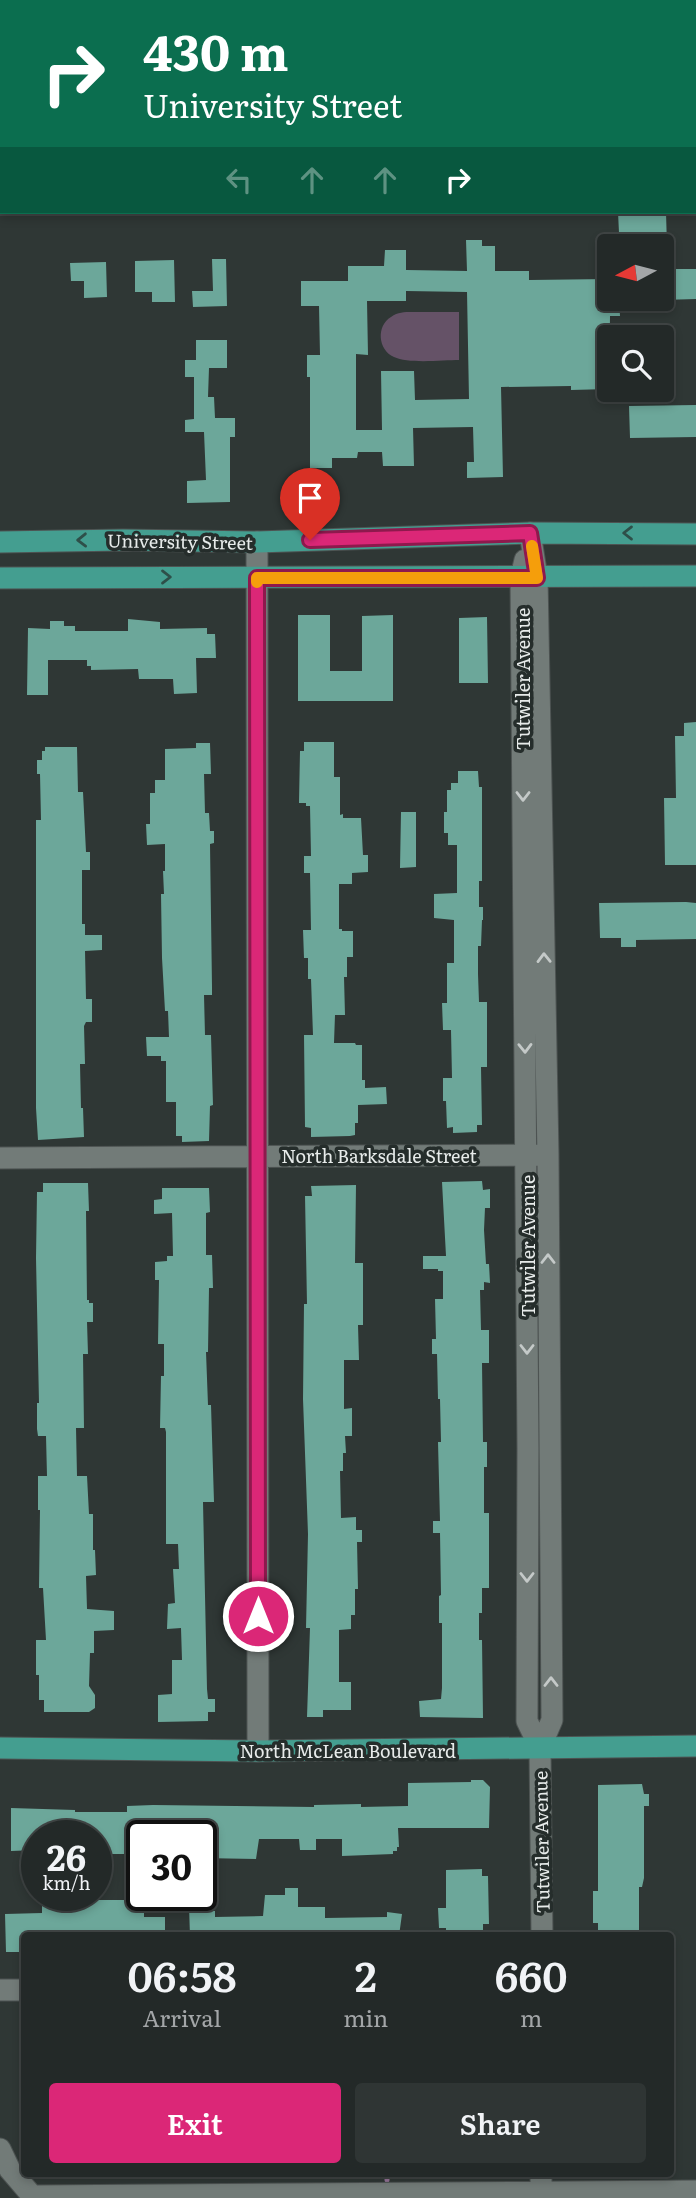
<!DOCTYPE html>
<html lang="en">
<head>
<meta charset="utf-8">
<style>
  body { margin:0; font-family:Literata,serif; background:#2f3534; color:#f1f3f6; height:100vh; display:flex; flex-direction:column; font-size:26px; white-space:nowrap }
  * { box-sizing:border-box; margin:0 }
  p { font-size:23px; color:#a3a6a8 }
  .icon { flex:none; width:38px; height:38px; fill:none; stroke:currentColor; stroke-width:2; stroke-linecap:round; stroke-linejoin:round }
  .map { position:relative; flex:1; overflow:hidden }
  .sheet { position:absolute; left:21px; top:1932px; width:653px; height:245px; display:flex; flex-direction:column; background:#232928; border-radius:7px; box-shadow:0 4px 10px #0003,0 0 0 2px #404545 }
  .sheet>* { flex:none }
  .top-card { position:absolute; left:0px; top:0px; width:696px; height:214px; box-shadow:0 4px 10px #0003,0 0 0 2px #404545; background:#0b6e4f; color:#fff; overflow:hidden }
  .needle { width:46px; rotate:263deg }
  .fabs { position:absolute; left:597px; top:234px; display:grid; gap:14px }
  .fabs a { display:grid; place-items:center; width:77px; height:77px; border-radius:7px; background:#232928; box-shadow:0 4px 10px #0003,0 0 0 2px #404545; font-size:35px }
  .speed { position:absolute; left:21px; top:1820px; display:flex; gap:14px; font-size:35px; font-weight:700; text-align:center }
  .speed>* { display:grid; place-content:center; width:91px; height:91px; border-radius:50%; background:#232928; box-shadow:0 4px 10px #0003,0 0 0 2px #404545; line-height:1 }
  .speed small { font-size:18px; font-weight:400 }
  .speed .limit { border:4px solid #111; border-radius:10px; background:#fff; color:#111 }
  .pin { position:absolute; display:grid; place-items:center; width:60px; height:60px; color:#fff; margin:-72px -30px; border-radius:50% 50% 50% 0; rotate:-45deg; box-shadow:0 0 7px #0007 }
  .pin .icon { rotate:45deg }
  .me { position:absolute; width:77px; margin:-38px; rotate:0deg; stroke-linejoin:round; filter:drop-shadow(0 0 5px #0008) }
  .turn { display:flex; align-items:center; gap:24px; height:147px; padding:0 28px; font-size:32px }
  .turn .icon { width:91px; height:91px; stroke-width:2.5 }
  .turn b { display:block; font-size:49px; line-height:60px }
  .lanes { display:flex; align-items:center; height:66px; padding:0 28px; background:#0003; justify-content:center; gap:35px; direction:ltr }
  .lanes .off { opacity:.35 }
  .eta { display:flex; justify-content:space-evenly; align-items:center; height:119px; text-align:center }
  .eta b { font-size:42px; font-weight:600; line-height:49px }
  .cta { display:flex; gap:14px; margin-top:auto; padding:14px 28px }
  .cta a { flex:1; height:80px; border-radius:7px; background:#db2777; color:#fff; font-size:28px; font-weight:600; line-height:80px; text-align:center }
  .cta a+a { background:#2f3534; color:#f1f3f6 }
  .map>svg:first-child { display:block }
</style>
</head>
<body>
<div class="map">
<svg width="696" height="2198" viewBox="0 0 696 2198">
  <rect width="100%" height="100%" fill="#2f3735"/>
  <path fill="#655267" d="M412,312H459V360C443,360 408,364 394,357C378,350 376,326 391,317C398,312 404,312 412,312Z"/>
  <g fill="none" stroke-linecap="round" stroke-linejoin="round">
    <path stroke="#967599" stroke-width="5" d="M387,2180V2174"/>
  </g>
  <path fill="#6ca79a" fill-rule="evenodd" d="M618,212H666L667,247H640V232L619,233Z
    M466,240H482V246H495V271H529V280L609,279V299H619L620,316H610L609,389L571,390V386L501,387L503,477L467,478V462H474L473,427L413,428L414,466H383L382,452H358L357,458H332V468H310V377H307V355H320L319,306H301V281H348V266H384L385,250H406V270L467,271ZM406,291L467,292L469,399L415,400L414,371H381L382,430H356V354L368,355L367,301H406Z
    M212,259H226L227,306L193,307L192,291H213Z
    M174,260L175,302H152V292H135V261Z
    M106,262L107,297L84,298V281H71L70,263Z
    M662,269H696V299L662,300Z
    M196,340H227V368H209L208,397H214L215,418H235V437H230V502L187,503V481L206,480L204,432H185V420L194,419V377H185V360H196Z
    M696,405V437L630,438L629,406Z
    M298,615H330V671H362V616L393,615V701H298Z
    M487,617L488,683H459V618Z
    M128,619L160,622V629L207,628V634H215L216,658H196L197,693L174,694L173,679H139L138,669L91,670V666H87V660H48V695H27L28,628L50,629V621H64V626H75V631H128Z
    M696,722V865H665L664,798H676L675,736H684V723Z
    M304,742H334V777H340V815L343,814V818H361L363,855H368V872L352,873V884H339V929H342V931H353V957H347V977H344L345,1015H335L334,1043H355L356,1045H362V1080H365V1088L386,1087L387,1104L358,1105V1123H355V1135L350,1136L311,1137V1128L305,1127L304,1035H313L311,979H308V958H304L303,930H311L310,873H304V856H311L310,806H306V803H299L300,751H304Z
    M196,743H210L211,774H204L205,813H209L210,831H214V843L210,844L212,987V995H204L205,1035H211L213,1105L210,1106L209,1141L182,1142V1136H176V1102H166V1061H161V1056H147L146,1037H169L168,1011H165L162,958L161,894H164L163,871H165V844L147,845L146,824H150V793H155V780H165V749L196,748Z
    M45,747H77L78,792H83L86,852H90V870H82V924H85V935H102V950L85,951L86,999H92V1022H86L84,1026L85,1064H80L81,1108H83L84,1137L38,1140L36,1108V820H41L40,774H37V760H42V751H45Z
    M458,771H478L479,787H482V881H479V907H483V920H482L481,946H478V974L479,1002H487V1067H481L482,1125H477V1132L453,1133V1127L447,1128L446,1101H443V1078H452L451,1030H443L442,1003H447V963H454V920L434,918V894L457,893V845H448V833H444V812H447V790H451V783H458Z
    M401,812H416V867L400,868Z
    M686,902L696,903V939L636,940V947H621V938H600L599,903Z
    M482,1181L483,1190L490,1189V1208H485L484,1230L486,1264H489L490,1283L484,1282V1290H480L481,1330H489V1363H482L483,1442H487V1467H484V1513H489V1588H482V1613H479V1640H482L483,1718L420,1717L419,1701L441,1699L442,1688V1623H439V1596L441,1595L440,1533H433V1521H440L438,1442H441L440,1399H438L437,1354H432V1339H436L435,1299H443V1271H438V1269H423V1256H446L442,1182Z
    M43,1183H88L89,1211H86L87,1300H89V1303H93V1322H87L88,1354H83L84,1428H76L77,1476H87L89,1514H93V1550H95L96,1575L86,1576L87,1609L114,1611V1630L94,1631V1653H90L89,1686L95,1695V1708L89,1712H44V1700H39V1675H36V1640H46L43,1588H39L40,1510H38V1476H47L46,1436H38L37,1429V1403H39L36,1258L37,1192H43Z
    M356,1185L355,1263H363V1325H358L359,1360H344V1409L352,1408V1436H345L346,1453H343V1471H340L341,1518L356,1517V1530H362V1542H357L358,1589H355V1615H351V1629L339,1630V1682H351V1710H323V1717H307L310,1628H306L308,1534L303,1399L304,1304H307L305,1196H312L311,1186Z
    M162,1188H209L210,1212L206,1213V1255H212L213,1288H209L208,1352H206L208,1405H211L214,1502H203L207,1689L208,1699H215V1712H208V1721L158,1722V1695L172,1694V1660H182L181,1628L167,1629L168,1604L175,1603L173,1569H179L178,1544H166V1432L165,1428H160L161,1376H164V1344H158L159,1280H155V1262L167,1261V1256H173L172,1213L154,1214V1200L162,1199Z
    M471,1780H483L490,1787L489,1828H398L399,1847H397V1851H393V1854L342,1856V1839H316V1850H300L299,1839H259L256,1859L201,1858V1836H142V1852H139V1854H96V1836H37V1850L11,1851V1808L75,1810V1812H127V1806L153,1805L314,1807V1805L361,1804V1807L408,1806V1783L471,1782Z
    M642,1784L644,1794H649V1806H644V1878L642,1887H639V1936H598V1923H593V1891H598V1785Z
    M482,1869V1876H488L489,1924H483V1930L446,1931V1928H439L438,1908H446V1870Z
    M285,1888H298V1907H325V1918L387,1917V1912L402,1914L399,1936H190L189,1906H204V1911H215V1917L263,1916L265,1895H285Z
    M80,1895H93V1900H144V1917H165V1936H24V1944H21V1952H6L5,1914L42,1913V1905L79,1904Z"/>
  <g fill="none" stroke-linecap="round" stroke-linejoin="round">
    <defs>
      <path id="minor" d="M530,533L537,577L548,1155L552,1720L540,1748L542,1936
        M257,542L258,1751
        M525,560L521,577L528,1448L527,1721L540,1748
        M0,1158L538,1155
        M0,1990H24
        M0,2149L10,2170L34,2198
        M34,2196L696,2191
        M541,2198V2174"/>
      <path id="major" d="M0,542L123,540L257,542L530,533L696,534
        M0,578L696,576
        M0,1748L258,1751L696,1746"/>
    </defs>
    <use href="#minor" stroke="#4d5352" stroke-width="23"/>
    <use href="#major" stroke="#4d5352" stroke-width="23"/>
    <use href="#minor" stroke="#727b78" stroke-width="21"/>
    <use href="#major" stroke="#449e90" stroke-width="21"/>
  </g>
  <defs><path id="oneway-chevron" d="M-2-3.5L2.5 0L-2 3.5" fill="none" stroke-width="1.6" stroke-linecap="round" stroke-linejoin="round" transform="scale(1.75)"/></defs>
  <g stroke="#2e4f49">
    <use href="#oneway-chevron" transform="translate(628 533) rotate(-180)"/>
    <use href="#oneway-chevron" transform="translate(82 540) rotate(179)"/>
    <use href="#oneway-chevron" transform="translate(166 577)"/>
  </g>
  <g stroke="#c4c9c8">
    <use href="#oneway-chevron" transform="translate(523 796) rotate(90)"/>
    <use href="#oneway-chevron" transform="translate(544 958) rotate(-91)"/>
    <use href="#oneway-chevron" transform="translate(525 1048) rotate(89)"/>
    <use href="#oneway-chevron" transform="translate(548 1259) rotate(-90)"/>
    <use href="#oneway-chevron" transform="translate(527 1349) rotate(90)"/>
    <use href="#oneway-chevron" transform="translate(527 1577) rotate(90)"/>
    <use href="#oneway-chevron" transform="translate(551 1682) rotate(-90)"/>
  </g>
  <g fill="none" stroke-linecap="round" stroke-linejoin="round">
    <defs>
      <path id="route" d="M258,1616L257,578H537L530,533L310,540"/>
    </defs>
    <use href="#route" stroke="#8e194d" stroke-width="18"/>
    <use href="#route" stroke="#db2777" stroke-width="12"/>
    <path stroke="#f59e0b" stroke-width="12" d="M257,582V578H537L532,546"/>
  </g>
  <g text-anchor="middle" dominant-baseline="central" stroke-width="7" stroke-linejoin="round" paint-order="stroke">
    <g font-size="18" fill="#e7ebea" stroke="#252d2b">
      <text transform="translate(180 541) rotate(1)">University Street</text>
      <text transform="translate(522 679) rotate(-90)">Tutwiler Avenue</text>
      <text x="379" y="1155">North Barksdale Street</text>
      <text transform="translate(527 1246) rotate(-90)">Tutwiler Avenue</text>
      <text x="348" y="1750">North McLean Boulevard</text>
      <text transform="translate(541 1842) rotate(-91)">Tutwiler Avenue</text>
    </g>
  </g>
</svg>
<div class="fabs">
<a><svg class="needle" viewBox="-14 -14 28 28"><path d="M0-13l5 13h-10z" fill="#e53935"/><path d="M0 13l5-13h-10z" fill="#a3a6a8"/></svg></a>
<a><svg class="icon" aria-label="search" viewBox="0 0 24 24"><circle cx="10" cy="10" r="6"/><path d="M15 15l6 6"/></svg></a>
</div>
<div class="speed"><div>26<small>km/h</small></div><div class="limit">30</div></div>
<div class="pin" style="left:310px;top:540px;background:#d93025"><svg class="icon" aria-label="arrive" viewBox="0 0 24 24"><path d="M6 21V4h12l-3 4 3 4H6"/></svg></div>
<svg class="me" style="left:258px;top:1616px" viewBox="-20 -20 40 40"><circle r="17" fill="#db2777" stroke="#fff" stroke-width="3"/><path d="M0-11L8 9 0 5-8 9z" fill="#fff"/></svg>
<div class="top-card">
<div class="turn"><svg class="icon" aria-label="right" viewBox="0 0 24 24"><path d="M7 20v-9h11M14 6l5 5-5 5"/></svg><div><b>430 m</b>University Street</div></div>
<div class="lanes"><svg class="icon off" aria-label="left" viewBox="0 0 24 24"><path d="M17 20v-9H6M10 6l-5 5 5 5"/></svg><svg class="icon off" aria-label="ahead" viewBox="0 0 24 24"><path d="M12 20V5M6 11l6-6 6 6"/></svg><svg class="icon off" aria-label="ahead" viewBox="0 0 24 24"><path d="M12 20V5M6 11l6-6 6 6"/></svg><svg class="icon" aria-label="right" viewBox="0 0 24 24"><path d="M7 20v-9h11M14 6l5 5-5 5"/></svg></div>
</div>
<section class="sheet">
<div class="eta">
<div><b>06:58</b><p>Arrival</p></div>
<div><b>2</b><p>min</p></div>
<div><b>660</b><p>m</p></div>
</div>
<div class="cta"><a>Exit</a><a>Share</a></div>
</section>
</div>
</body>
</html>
